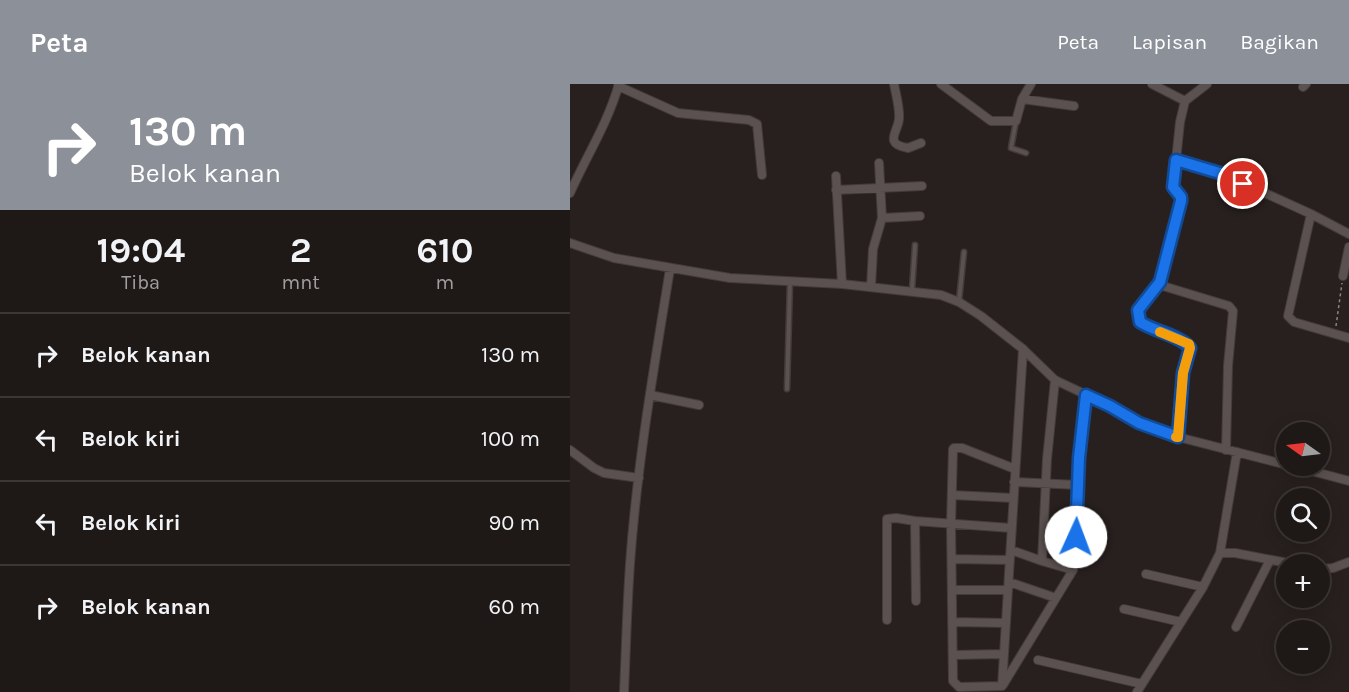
<!DOCTYPE html>
<html lang="id">
<head>
<meta charset="utf-8">
<style>
  body { margin:0; font-family:Karla,sans-serif; background:#262120; color:#f1f3f6; height:100vh; display:flex; flex-direction:column; font-size:22px; white-space:nowrap }
  * { box-sizing:border-box; margin:0 }
  p { font-size:20px; color:#a1a0a1 }
  .icon { flex:none; width:33px; height:33px; fill:none; stroke:currentColor; stroke-width:2; stroke-linecap:round; stroke-linejoin:round }
  .map { position:relative; flex:1; overflow:hidden }
  .sheet { display:flex; flex-direction:column; background:#1e1817; width:570px }
  .sheet>* { flex:none }
  .top-card { background:#8c9099; color:#fff; overflow:hidden }
  .needle { width:39px; rotate:284deg }
  .fabs { position:absolute; left:706px; top:338px; display:grid; gap:12px }
  .fabs a { display:grid; place-items:center; width:54px; height:54px; border-radius:50%; background:#1e1817; box-shadow:0 3px 15px #0003,0 0 0 2px #3c3736; font-size:30px }
  .pin { position:absolute; display:grid; place-items:center; width:51px; height:51px; color:#fff; margin:-26px; border:3px solid #fff; border-radius:50%; box-shadow:0 2px 6px #0007 }
  .me { position:absolute; width:66px; margin:-33px; rotate:2deg; stroke-linejoin:round; filter:drop-shadow(0 0 4px #0008) }
  .turn { display:flex; align-items:center; gap:21px; height:126px; padding:0 30px; font-size:27px }
  .turn .icon { width:78px; height:78px; stroke-width:2.5 }
  .turn b { display:block; font-size:42px; line-height:51px }
  .eta { display:flex; justify-content:space-evenly; align-items:center; height:102px; text-align:center }
  .eta b { font-size:36px; font-weight:700; line-height:42px }
  ul { padding:0; list-style:none }
  li { display:flex; align-items:center; gap:18px; height:84px; padding:0 30px; border-top:2px solid #3c3736 }
  li div { flex:1 }
  li b { display:block; font-size:22px }
  li em { font-style:normal }
  header { display:flex; align-items:center; gap:36px; box-sizing:border-box; height:84px; padding:0 30px; background:#8c9099; color:#fff }
  header strong { font-size:28px }
  nav { display:flex; gap:33px; margin-inline-start:auto; font-size:21px }
  main { display:flex; flex:1; min-height:0 }
  .map>svg:first-child { display:block }
</style>
</head>
<body>
<header>
<strong>Peta</strong>
<nav><a>Peta</a><a>Lapisan</a><a>Bagikan</a></nav>
</header>
<main>
<section class="sheet">
<div class="top-card">
<div class="turn"><svg class="icon" aria-label="right" viewBox="0 0 24 24"><path d="M7 20v-9h11M14 6l5 5-5 5"/></svg><div><b>130 m</b>Belok kanan</div></div>
</div>
<div class="eta">
<div><b>19:04</b><p>Tiba</p></div>
<div><b>2</b><p>mnt</p></div>
<div><b>610</b><p>m</p></div>
</div>
<ul>
<li><svg class="icon" aria-label="right" viewBox="0 0 24 24"><path d="M7 20v-9h11M14 6l5 5-5 5"/></svg><div><b>Belok kanan</b></div><em>130 m</em></li>
<li><svg class="icon" aria-label="left" viewBox="0 0 24 24"><path d="M17 20v-9H6M10 6l-5 5 5 5"/></svg><div><b>Belok kiri</b></div><em>100 m</em></li>
<li><svg class="icon" aria-label="left" viewBox="0 0 24 24"><path d="M17 20v-9H6M10 6l-5 5 5 5"/></svg><div><b>Belok kiri</b></div><em>90 m</em></li>
<li><svg class="icon" aria-label="right" viewBox="0 0 24 24"><path d="M7 20v-9h11M14 6l5 5-5 5"/></svg><div><b>Belok kanan</b></div><em>60 m</em></li>
</ul>
</section>
<div class="map">
<svg width="779" height="608" viewBox="0 0 779 608">
  <rect width="100%" height="100%" fill="#28201f"/>
  <g fill="none" stroke-linecap="round" stroke-linejoin="round">
    <defs>
      <path id="lane" d="M446,37L441,64L456,69
        M342,206L345,161
        M389,217L394,168
        M217,305L220,198"/>
      <path id="street" d="M324,0C326,11 330,24 329,35C328,48 313,60 338,64L351,59
        M371,0L421,37H446L452,15L461,0
        M582,0L615,17
        M637,0L615,17L610,38L606,76L653,90L741,130L779,150
        M48,2L108,29L179,36L187,40L192,91
        M733,3L736,0
        M452,15L504,22
        M606,76L603,103L611,113V117L589,198L568,226L570,238C583,247 612,251 620,264L613,289L608,353
        M266,92L272,200
        M266,106L352,102
        M0,109C17,71 37,41 49,0
        M741,130L718,232L724,238L779,254
        M312,134L350,132
        M0,159L44,174L160,194L272,200L371,211L389,218L411,232L453,265L485,296L540,322L569,339L608,353L717,381
        M773,192L779,163
        M589,198L593,202L659,222L663,227L658,282L656,366
        M301,203L303,165L312,134L309,79
        M80,311L129,321
        M0,366L24,384L34,389L69,394
        M719,381L779,397
        M444,398L508,401L516,311
        M382,411L443,414
        M441,466L472,477L477,375L485,296
        M650,469L667,368
        M382,475L440,476
        M472,477L503,486
        M750,485L763,484L779,478
        M576,490L633,503
        M439,498L486,514
        M383,506H438
        M346,517L345,437L441,444
        M554,525L611,538
        M317,536V435L326,434L345,437
        M384,538L436,539
        M666,543L700,476
        M384,571L433,570
        M468,576L572,600
        M433,601L503,486L506,472L508,401
        M432,602L389,603L383,597L381,440L383,365L384,364H392L445,385
        M432,602L453,265
        M54,608C56,565 57,522 60,480C67,381 84,283 100,185
        M567,608L633,503L650,469H665L723,480"/>
    </defs>
    <use href="#lane" stroke="#433c3b" stroke-width="7"/>
    <use href="#street" stroke="#433c3b" stroke-width="10"/>
    <path stroke="#8b8483" stroke-width="1.5" stroke-dasharray="3 3" stroke-linecap="butt" d="M766,242L772,199"/>
    <use href="#lane" stroke="#5a5150" stroke-width="4"/>
    <use href="#street" stroke="#5a5150" stroke-width="8"/>
  </g>
  <g fill="none" stroke-linecap="round" stroke-linejoin="round">
    <defs>
      <path id="route" d="M506,453L509,374L516,311L540,322L569,339L608,353L613,289L620,264C612,252 583,247 570,238L568,226L590,198L611,117V113L603,103L606,76L653,90L673,100"/>
    </defs>
    <use href="#route" stroke="#114b97" stroke-width="15"/>
    <use href="#route" stroke="#1a73e8" stroke-width="10"/>
    <path stroke="#f59e0b" stroke-width="10" d="M590,248L619,260L620,264L613,289L608,353H606"/>
  </g>
</svg>
<div class="fabs">
<a><svg class="needle" viewBox="-14 -14 28 28"><path d="M0-13l5 13h-10z" fill="#e53935"/><path d="M0 13l5-13h-10z" fill="#a1a0a1"/></svg></a>
<a><svg class="icon" aria-label="search" viewBox="0 0 24 24"><circle cx="10" cy="10" r="6"/><path d="M15 15l6 6"/></svg></a>
<a>+</a>
<a>−</a>
</div>
<div class="pin" style="left:673px;top:100px;background:#d93025"><svg class="icon" aria-label="arrive" viewBox="0 0 24 24"><path d="M6 21V4h12l-3 4 3 4H6"/></svg></div>
<svg class="me" style="left:506px;top:453px" viewBox="-20 -20 40 40"><circle r="19" fill="#fff"/><path d="M0-13L10 11 0 6-10 11z" fill="#1a73e8"/></svg>
</div>
</main>
</body>
</html>
